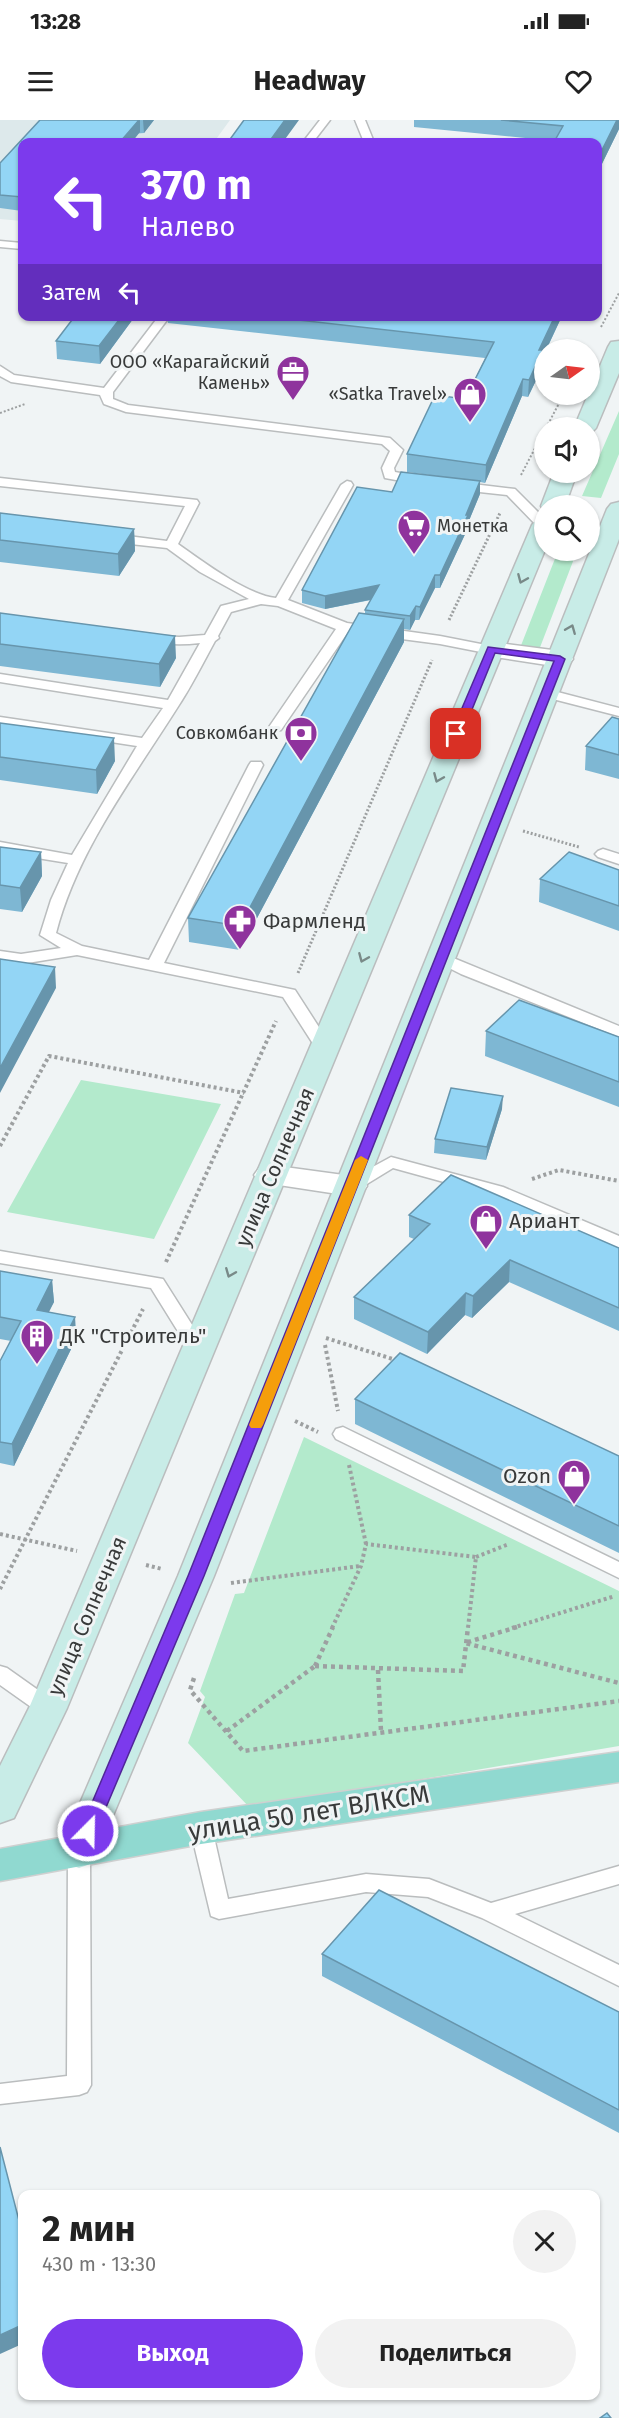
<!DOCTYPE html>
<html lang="ru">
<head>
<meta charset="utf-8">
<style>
  body { margin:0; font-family:"Fira Sans",sans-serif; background:#f2f2f2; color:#222; height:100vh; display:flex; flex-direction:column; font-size:22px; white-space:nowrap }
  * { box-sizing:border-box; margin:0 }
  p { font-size:20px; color:#767676 }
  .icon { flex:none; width:33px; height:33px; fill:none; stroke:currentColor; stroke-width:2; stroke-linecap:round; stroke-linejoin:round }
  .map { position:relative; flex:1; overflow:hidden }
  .side { position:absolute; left:18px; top:2070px; width:582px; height:210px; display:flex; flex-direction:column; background:#fff; border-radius:12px; box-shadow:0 2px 4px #0004 }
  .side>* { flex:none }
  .top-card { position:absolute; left:18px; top:18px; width:584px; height:183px; border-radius:12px; box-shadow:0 2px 4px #0004; background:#7c3aed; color:#fff; overflow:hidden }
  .needle { width:39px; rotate:76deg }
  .controls { position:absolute; left:534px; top:219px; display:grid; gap:12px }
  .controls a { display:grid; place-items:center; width:66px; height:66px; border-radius:50%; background:#fff; box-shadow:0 2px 4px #0004; font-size:30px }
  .pin { position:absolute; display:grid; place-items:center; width:51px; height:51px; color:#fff; margin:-26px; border-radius:12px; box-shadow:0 3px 9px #0006 }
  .me { position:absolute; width:66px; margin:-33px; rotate:23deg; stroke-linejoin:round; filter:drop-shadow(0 0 4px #0008) }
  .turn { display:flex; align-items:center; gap:21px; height:126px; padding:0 24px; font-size:27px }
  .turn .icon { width:78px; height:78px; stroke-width:2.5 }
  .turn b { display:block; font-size:42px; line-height:51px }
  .then { display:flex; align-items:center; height:57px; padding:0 24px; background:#0003; gap:12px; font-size:22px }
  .round { display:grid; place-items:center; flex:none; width:63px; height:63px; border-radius:32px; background:#f2f2f2 }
  .headline { display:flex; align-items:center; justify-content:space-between; height:102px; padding:0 24px }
  h1 { font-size:36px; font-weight:700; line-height:45px }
  .cta { display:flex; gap:12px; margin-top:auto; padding:12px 24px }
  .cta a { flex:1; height:69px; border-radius:36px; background:#7c3aed; color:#fff; font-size:24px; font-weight:700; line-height:69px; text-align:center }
  .cta a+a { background:#f2f2f2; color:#222 }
  .status { display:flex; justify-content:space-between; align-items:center; height:42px; padding:0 30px; background:#fff; direction:ltr }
  .status svg { height:16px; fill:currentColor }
  header { display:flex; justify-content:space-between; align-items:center; height:78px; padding:0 24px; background:#fff; font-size:27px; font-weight:700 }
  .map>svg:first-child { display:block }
</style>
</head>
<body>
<div class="status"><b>13:28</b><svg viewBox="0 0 49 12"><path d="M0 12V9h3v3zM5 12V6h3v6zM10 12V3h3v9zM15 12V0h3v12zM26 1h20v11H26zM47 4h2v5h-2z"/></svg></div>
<header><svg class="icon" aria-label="menu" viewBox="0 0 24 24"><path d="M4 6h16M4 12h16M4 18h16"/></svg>Headway<svg class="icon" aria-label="heart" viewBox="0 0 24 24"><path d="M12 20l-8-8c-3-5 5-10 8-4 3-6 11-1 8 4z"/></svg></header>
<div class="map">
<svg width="619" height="2298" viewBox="0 0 619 2298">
  <rect width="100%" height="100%" fill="#f0f4f5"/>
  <path fill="#dde9eb" d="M0,0H230L214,22H22V101L0,99Z"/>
  <path fill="#b3eacc" d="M619,291V334L601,378L582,376Z
    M558,431H577L539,530L520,528Z
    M81,960L221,984L154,1119L7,1092Z
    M304,1317L619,1471V1626L250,1688L188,1623L205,1577L200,1571L235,1474L244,1473Z"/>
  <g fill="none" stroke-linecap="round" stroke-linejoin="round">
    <defs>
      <path id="service" d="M320,0H330L313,22H303Z
        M355,0H365L374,22H364Z
        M0,121L22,123V129L0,127Z
        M159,196H170L113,272V279L128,285L390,318L403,330L394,348L395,352L427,358L429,361L423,365L385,358L382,348L390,331L382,324L126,292L104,284L100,275L11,262L0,256V246L14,255L104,268Z
        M0,358L197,380L199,383L178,424C202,441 247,475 276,478L341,365L347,361L351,362L353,365L288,480L347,503L440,516L491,526L498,530L491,534L440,524L348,512L281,610L276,611L269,607L336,509L278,486L261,484L231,492L218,516L219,518L215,521C203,543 192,565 179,585C133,658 78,729 56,813L82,826L149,840L249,645L251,642H261L263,645L164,843L295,870L333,929L331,933H319L283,877L77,835L21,844L0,841V831L21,834L61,828L40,815L51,780L68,743L0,732V722L72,735L137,626L0,605V597L142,618L163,588L0,562V554L168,580L200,523C183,525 166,525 149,521L147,518L149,515L179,517L205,515L221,486L249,479L200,452L167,428L112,422L106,418L112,414L167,421L185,386L0,366Z
        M456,362L515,369L544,398V409L539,408L507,375L452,369L450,366Z
        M546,569L619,588V596L541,576L539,573L541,570Z
        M603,729L619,734V744L598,737L595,734L598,731Z
        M441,833L619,906V917L461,854L435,841L433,838Z
        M391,1037L503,1067L619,1116V1129L491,1075L393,1048L357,1070H345L342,1066L345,1062Z
        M0,1131L163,1159L208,1230L206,1234L199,1236L192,1234L151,1168L0,1143Z
        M343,1307L619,1442V1458L336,1319L333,1314L336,1309Z
        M0,1546L7,1548L55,1582L59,1588L55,1594L48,1596L41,1594L0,1565Z
        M201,1699L209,1702L212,1708L228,1779L366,1754L429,1759L491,1783L619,1746V1764L515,1794L619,1845V1866L482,1798L428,1777L366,1772L219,1799L211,1796L190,1708L193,1702Z
        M79,1723L87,1726L90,1732L91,1965L87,1972L79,1975L0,1984V1964L67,1956L68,1732L71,1726Z"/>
      <path id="tertiary" d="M491,522L560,531L569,534L573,539L569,544L560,547L482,535L478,530L482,525Z
        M270,1045L351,1056L362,1059L367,1066L362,1073L351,1076L259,1062L254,1055L259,1048Z"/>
      <path id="secondary" d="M619,221V253L596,308L590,314V308H574L608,227L611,222Z
        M554,352H577L565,386H544V391L541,386Z
        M619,382V419L214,1456L93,1743L79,1748L65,1743L59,1732L178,1456L607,389L611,384Z
        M544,398L545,430L67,1588L14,1698L0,1703V1646L29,1588L532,405L536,400Z"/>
      <path id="primary" d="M619,1632V1662L201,1724L0,1761V1729L201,1692Z"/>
    </defs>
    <use href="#service" stroke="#babdbe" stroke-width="3"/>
    <use href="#tertiary" stroke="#babdbe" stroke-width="3"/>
    <use href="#secondary" stroke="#babdbe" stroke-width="3"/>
    <use href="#primary" stroke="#cfd0d0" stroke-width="3"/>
    <path stroke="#9da0a1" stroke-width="2" stroke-dasharray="2 2" stroke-linecap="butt" d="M601,207L619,173
      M0,293L25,284
      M546,308L564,274
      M521,355L544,311"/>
    <path stroke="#9da0a1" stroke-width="3" stroke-dasharray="2 2" stroke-linecap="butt" d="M449,500L500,393
      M523,711L579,727
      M298,853L432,540"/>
    <path stroke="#9da0a1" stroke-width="4" stroke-dasharray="3 3" stroke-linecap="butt" d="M0,1026L49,936L244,973
      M532,1059L559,1050L619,1061
      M166,1142L276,901
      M326,1218L399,1241
      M325,1225L338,1291
      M295,1301L318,1312
      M349,1345L366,1424
      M0,1414L77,1431
      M476,1437L509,1424
      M146,1445L162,1449
      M231,1463L360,1446
      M0,1469L143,1189
      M332,1508L361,1446L366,1424L476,1437L468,1508
      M512,1508L615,1476"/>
    <path stroke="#9da0a1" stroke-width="4.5" stroke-dasharray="4 4" stroke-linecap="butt" d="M517,1507L465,1523L619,1563
      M315,1546L463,1551L468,1507
      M315,1546L333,1507
      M378,1550L381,1611
      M194,1558L190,1570L243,1631L619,1581
      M227,1611L315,1546"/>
    <use href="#service" fill="#fff" fill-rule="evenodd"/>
    <use href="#tertiary" fill="#fff" fill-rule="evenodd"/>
    <use href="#secondary" fill="#c8ece7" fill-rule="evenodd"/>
    <use href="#primary" fill="#90d9d0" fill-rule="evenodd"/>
  </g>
  <path fill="#7eb7d3" d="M40,0H154L144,13L22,22V91L0,88V43Z
    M414,0H619V9L597,54V22L555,21L414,7Z
    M75,196H156L152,201L133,199L100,244L57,239L56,221Z
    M167,196H562L543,237L542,248L528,277L522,276L485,363L480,362V374L468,403V408L440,468H435L419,500H415L410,510L404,509V522L240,830L189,822L188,798L365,494V490L371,480L325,489L302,483V470L392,372L445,357L407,352V334L465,279L485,238L168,203Z
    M0,393L134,409L135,431L119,456L0,442Z
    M0,493L176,538L160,567L0,546Z
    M619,599V659L585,650L586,626Z
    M0,603L115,641L97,674L0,660Z
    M0,727L41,732L42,756L22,792L0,789Z
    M619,750V811L539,782L540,759Z
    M486,911L619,917V987L485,936Z
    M502,989L486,1040L434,1033L435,1019Z
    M409,1095L619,1128V1211L509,1162L472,1198L465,1195L427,1234L354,1199V1177L414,1119L409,1117Z
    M0,1151L52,1160L54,1182L48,1192L75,1197L76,1219L14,1346L0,1343V1241L11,1221L0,1219Z
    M355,1279L619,1336V1433L355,1304Z
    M322,1834L619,1892V2013L322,1856Z"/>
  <path fill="#6795ac" d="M139,0H140V12L132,22H120Z
    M143,0H154L144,13Z
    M285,0H299L283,22H269Z
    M617,0H619V9L597,54V40Z
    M122,196H133V199L100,244L99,226Z
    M555,196H562L546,230H544V233L543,237L542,248L528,277L529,260L539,230Z
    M523,259L522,276L485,363L486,345Z
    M480,361V374L468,403V408L440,468V455Z
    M134,409L135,431L119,456L118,434Z
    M435,455V468L419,500L420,487Z
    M379,465V478L325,489V476Z
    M416,486L415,500L410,510V496Z
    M404,499V522L240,830V806Z
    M175,516L176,538L160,567L159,544Z
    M114,618L115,641L97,674L96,650Z
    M41,732L42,756L22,792L20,768Z
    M55,847L56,868L0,973V948Z
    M503,976L502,989L486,1040L487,1027Z
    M510,1140L509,1162L472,1198L473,1176Z
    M52,1160L54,1182L39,1212L37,1190Z
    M466,1173L465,1195L427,1234L428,1212Z
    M75,1197L76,1219L14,1346L12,1324Z
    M22,2205V2224L0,2234V2215Z"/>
  <path fill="#93d5f5" stroke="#6795ac" stroke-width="1.5" d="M40,0H139L120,22H22V77L0,75V43Z
    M244,0H285L269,22H228Z
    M501,0H617L597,40V22H554L563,6Z
    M75,196H122L99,226L56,221Z
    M263,196H555L539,230H543L529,260L523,259L486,345L407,334L435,275L465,279L494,222Z
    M401,352L480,361L466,395H468L440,455H435L420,487L416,486L410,496L365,490L379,465L325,476L302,470L357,367L392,372Z
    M0,393L134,409L118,434L0,420Z
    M0,493L175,516L159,544L0,524Z
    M359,493L404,499L240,806L188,798Z
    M612,597L619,599V635L586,626Z
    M0,603L114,618L96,650L0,637Z
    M0,727L41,732L20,768L0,765Z
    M569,732L619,750V786L540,759Z
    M0,839L55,847L0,948Z
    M519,880L619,917V962L486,911Z
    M451,968L503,976L487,1027L435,1019Z
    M451,1055L619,1128V1188L510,1140L473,1176L466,1173L428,1212L354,1177L430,1104L409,1095Z
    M0,1151L52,1160L37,1190L75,1197L12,1324L0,1322V1241L21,1201L0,1197Z
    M400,1233L619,1336V1406L355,1279Z
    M379,1770L619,1892V1990L322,1834Z
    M0,2027L22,2112V2205L0,2215Z
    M607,2293L611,2298H600Z"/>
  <defs><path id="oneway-chevron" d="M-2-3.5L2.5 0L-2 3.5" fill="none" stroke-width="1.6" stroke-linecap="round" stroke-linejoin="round" transform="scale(1.5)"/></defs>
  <g stroke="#798a88">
    <use href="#oneway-chevron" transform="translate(522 459) rotate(113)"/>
    <use href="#oneway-chevron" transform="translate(571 509) rotate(-68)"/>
    <use href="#oneway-chevron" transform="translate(438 658) rotate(113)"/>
    <use href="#oneway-chevron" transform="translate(363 838) rotate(113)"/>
    <use href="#oneway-chevron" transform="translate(230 1153) rotate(112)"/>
  </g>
  <path fill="#7c3aed" stroke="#51269a" stroke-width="1.5" d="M488,527L560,536L565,539L204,1456L96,1711L94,1716L88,1718L82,1716L80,1711L188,1456L554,541L495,533L462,614L460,616H452L451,614Z"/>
  <path fill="#f59e0b" d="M361,1036L368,1040L263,1305L261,1308H251L249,1305L355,1040Z"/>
  <defs>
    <symbol id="office-pin" viewBox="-11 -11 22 30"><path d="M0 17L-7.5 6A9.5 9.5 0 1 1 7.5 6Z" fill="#8f339d" stroke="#f0f4f5"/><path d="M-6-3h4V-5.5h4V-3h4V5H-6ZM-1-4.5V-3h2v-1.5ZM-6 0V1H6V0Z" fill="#fff"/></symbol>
    <symbol id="shop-pin" viewBox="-11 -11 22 30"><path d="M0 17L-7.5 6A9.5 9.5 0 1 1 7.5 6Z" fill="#8f339d" stroke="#f0f4f5"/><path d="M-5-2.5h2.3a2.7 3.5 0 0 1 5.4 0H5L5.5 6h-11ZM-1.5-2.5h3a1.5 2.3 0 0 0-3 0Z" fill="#fff"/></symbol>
    <symbol id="supermarket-pin" viewBox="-11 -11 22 30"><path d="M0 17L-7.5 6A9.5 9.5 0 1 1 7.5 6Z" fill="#8f339d" stroke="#f0f4f5"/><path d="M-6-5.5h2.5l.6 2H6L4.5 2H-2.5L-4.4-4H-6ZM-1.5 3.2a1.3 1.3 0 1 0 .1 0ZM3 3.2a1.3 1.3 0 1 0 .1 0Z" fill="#fff"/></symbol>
    <symbol id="bank-pin" viewBox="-11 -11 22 30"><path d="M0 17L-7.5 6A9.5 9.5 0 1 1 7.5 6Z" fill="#8f339d" stroke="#f0f4f5"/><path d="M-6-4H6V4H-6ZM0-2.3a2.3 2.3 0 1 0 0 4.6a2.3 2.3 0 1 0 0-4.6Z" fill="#fff"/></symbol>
    <symbol id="pharmacy-pin" viewBox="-11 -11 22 30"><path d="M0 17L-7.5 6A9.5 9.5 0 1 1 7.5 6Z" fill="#8f339d" stroke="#f0f4f5"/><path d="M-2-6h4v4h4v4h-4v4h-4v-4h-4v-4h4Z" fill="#fff"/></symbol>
    <symbol id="building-pin" viewBox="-11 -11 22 30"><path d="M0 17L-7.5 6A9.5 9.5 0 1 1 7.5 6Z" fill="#8f339d" stroke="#f0f4f5"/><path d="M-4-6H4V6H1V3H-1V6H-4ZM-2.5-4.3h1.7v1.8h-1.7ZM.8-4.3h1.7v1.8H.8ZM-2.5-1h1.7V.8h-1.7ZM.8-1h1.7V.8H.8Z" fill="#fff"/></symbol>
  </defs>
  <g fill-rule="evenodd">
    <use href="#office-pin" x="274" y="233" width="38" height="52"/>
    <use href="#shop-pin" x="451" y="255" width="38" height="52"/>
    <use href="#supermarket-pin" x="395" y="387" width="38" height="52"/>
    <use href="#bank-pin" x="282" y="594" width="38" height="52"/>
    <use href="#pharmacy-pin" x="221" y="782" width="38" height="52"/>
    <use href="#shop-pin" x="467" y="1082" width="38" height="52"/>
    <use href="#building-pin" x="18" y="1197" width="38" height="52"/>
    <use href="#shop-pin" x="555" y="1337" width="38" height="52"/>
  </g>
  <g text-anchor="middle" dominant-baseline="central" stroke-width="6" stroke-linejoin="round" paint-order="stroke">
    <g font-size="18" fill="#383a3a" stroke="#f0f4f5" text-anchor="end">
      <text x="270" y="242">ООО «Карагайский<tspan x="270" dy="21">Камень»</tspan></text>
      <text x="447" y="274">«Satka Travel»</text>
      <text x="437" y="406" text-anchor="start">Монетка</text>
      <text x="278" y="613">Совкомбанк</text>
    </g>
    <g font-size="21" fill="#383a3a" stroke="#f0f4f5" text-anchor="start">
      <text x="263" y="801">Фармленд</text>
      <text x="509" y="1101">Ариант</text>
      <text x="60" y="1216">ДК "Строитель"</text>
      <text x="551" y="1356" text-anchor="end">Ozon</text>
    </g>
    <g font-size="21" fill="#383a3a" stroke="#f0f4f5">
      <text transform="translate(275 1047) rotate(-67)">улица Солнечная</text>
      <text transform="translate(87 1496) rotate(-67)">улица Солнечная</text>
    </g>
    <g font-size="26" fill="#383a3a" stroke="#f0f4f5">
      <text transform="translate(309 1693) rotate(-9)">улица 50 лет ВЛКСМ</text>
    </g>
  </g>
</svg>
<div class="controls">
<a><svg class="needle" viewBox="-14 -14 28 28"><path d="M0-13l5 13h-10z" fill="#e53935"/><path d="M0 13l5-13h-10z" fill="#767676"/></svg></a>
<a><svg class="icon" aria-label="sound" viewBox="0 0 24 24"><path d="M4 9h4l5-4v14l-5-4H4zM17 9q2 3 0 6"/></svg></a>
<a><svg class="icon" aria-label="search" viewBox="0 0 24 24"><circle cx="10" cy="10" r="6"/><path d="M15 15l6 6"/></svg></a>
</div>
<div class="pin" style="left:456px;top:614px;background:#d93025"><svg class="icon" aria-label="arrive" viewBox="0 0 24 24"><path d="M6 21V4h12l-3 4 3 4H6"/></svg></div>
<svg class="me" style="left:88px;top:1711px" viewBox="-20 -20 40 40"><circle r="17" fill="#7c3aed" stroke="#fff" stroke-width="3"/><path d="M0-11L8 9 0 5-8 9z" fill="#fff"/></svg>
<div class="top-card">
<div class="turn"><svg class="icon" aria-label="left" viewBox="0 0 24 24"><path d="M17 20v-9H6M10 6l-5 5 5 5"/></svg><div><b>370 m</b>Налево</div></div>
<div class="then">Затем<svg class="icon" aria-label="left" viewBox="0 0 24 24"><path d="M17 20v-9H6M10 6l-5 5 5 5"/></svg></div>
</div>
<section class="side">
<div class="headline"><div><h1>2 мин</h1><p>430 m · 13:30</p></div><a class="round"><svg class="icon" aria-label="close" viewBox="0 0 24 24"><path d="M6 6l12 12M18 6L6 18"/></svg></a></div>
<div class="cta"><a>Выход</a><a>Поделиться</a></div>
</section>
</div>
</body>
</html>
